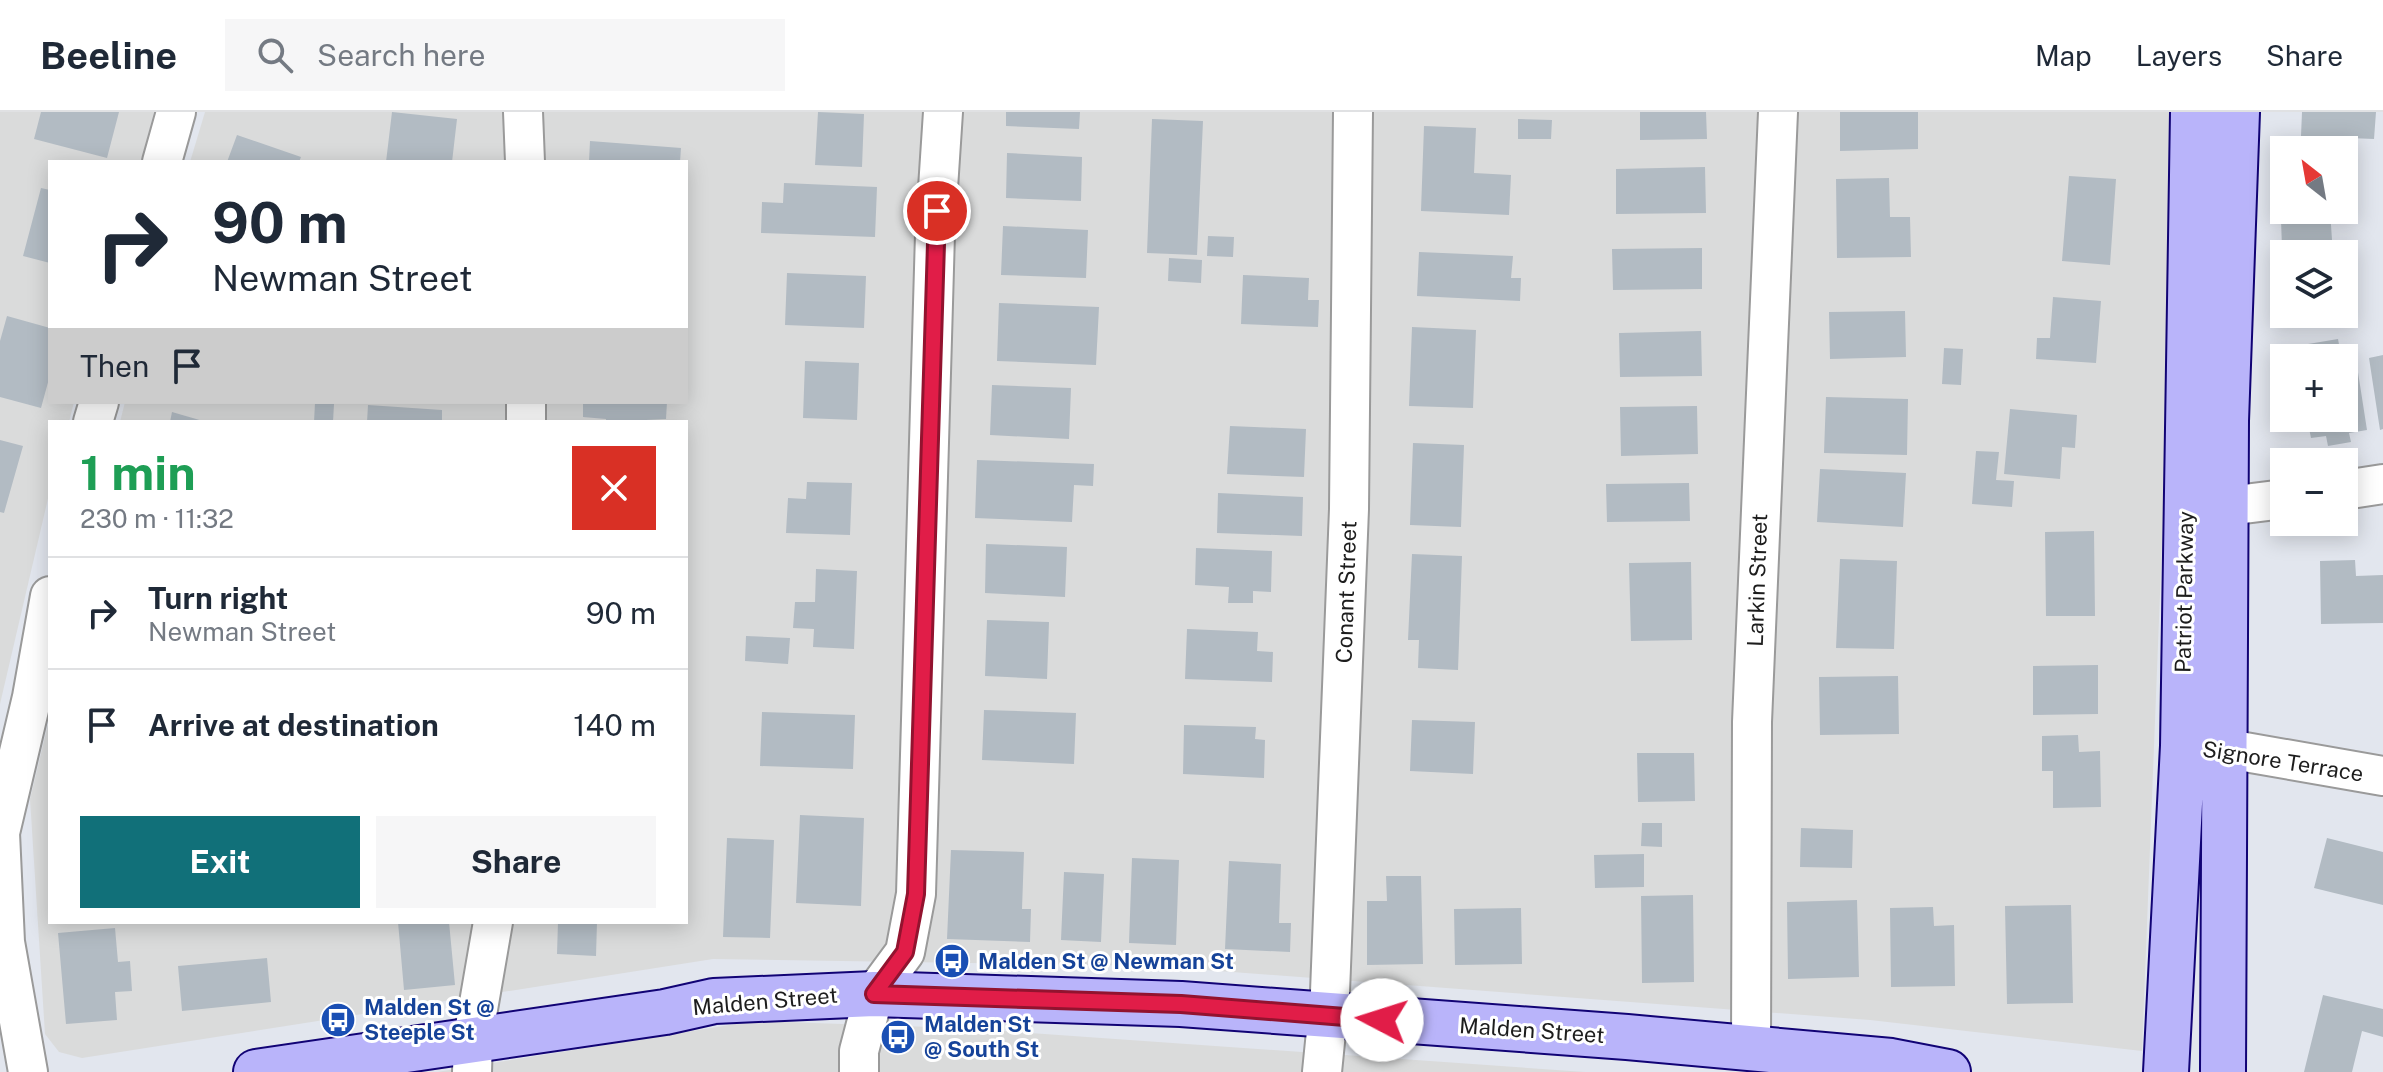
<!DOCTYPE html>
<html lang="en">
<head>
<meta charset="utf-8">
<style>
  body { margin:0; font-family:"Public Sans",sans-serif; background:#f6f6f7; color:#1f2937; height:100vh; display:flex; flex-direction:column; font-size:30px; white-space:nowrap }
  * { box-sizing:border-box; margin:0 }
  p { font-size:26px; color:#747a83 }
  .icon { flex:none; width:44px; height:44px; fill:none; stroke:currentColor; stroke-width:2; stroke-linecap:round; stroke-linejoin:round }
  .map { position:relative; flex:1; overflow:hidden }
  .drawer { position:absolute; left:48px; top:308px; width:640px; height:504px; display:flex; flex-direction:column; background:#fff; border-radius:0px; box-shadow:0 4px 20px #0003 }
  .drawer>* { flex:none }
  .guide { position:absolute; left:48px; top:48px; width:640px; height:244px; border-radius:0px; box-shadow:0 4px 20px #0003; background:#fff; color:#1f2937; overflow:hidden }
  .needle { width:52px; rotate:329deg }
  .buttons { position:absolute; left:2270px; top:24px; display:grid; gap:16px }
  .buttons a { display:grid; place-items:center; width:88px; height:88px; border-radius:0px; background:#fff; box-shadow:0 4px 20px #0003; font-size:40px }
  .pin { position:absolute; display:grid; place-items:center; width:68px; height:68px; color:#fff; margin:-34px; border:4px solid #fff; border-radius:50%; box-shadow:0 2px 8px #0007 }
  .me { position:absolute; width:88px; margin:-44px; rotate:275deg; stroke-linejoin:round; filter:drop-shadow(0 0 6px #0008) }
  .turn { display:flex; align-items:center; gap:28px; height:168px; padding:0 32px; font-size:36px }
  .turn .icon { width:104px; height:104px; stroke-width:2.5 }
  .turn b { display:block; font-size:56px; line-height:68px }
  .then { display:flex; align-items:center; height:76px; padding:0 32px; background:#0003; gap:16px; font-size:30px }
  .round { display:grid; place-items:center; flex:none; width:84px; height:84px; border-radius:0px; background:#f6f6f7 }
  .overview { display:flex; align-items:center; justify-content:space-between; height:136px; padding:0 32px }
  h1 { font-size:48px; font-weight:700; line-height:60px; color:#1e9e55 }
  .button { display:flex; gap:16px; margin-top:auto; padding:16px 32px }
  .button a { flex:1; height:92px; border-radius:0px; background:#117079; color:#fff; font-size:32px; font-weight:700; line-height:92px; text-align:center }
  .button a+a { background:#f6f6f7; color:#1f2937 }
  ul { padding:0; list-style:none }
  li { display:flex; align-items:center; gap:24px; height:112px; padding:0 32px; border-top:2px solid #e0e1e3 }
  li div { flex:1 }
  li b { display:block; font-size:30px }
  li em { font-style:normal }
  header { display:flex; align-items:center; gap:48px; box-sizing:border-box; height:112px; padding:0 40px; background:#fff; border-bottom:2px solid #e0e1e3 }
  header strong { font-size:38px }
  nav { display:flex; gap:44px; margin-inline-start:auto; font-size:28px }
  .search { width:560px; height:72px; background:#f6f6f7; display:flex; align-items:center; gap:20px; box-sizing:border-box; padding:0 28px; border-radius:0px; color:#747a83; font-size:30px }
  .map>svg:first-child { display:block }
</style>
</head>
<body>
<header>
<strong>Beeline</strong>
<div class="search"><svg class="icon" aria-label="search" viewBox="0 0 24 24"><circle cx="10" cy="10" r="6"/><path d="M15 15l6 6"/></svg>Search here</div>
<nav><a>Map</a><a>Layers</a><a>Share</a></nav>
</header>
<div class="map">
<svg width="2383" height="960" viewBox="0 0 2383 960">
  <rect width="100%" height="100%" fill="#e2e6ee"/>
  <path fill="#dadbdb" d="M0,0H154L141,50H50V290H74L69,310H50V378L0,592Z
    M205,0H2179L2142,939L1870,908L1153,854L713,847L82,946L59,940L45,922L30,687L50,604V810H686V310H120L125,290H686V50H190Z
    M755,909L960,916L1585,960H437Z"/>
  <path fill="#b2bbc3" d="M41,0H119L107,46L34,27Z
    M392,0L457,7L452,50H386Z
    M818,0L864,2L862,55L815,53Z
    M1006,0H1080L1079,17L1006,14Z
    M1640,0H1706L1707,27L1640,28Z
    M1840,0H1918V37L1840,39Z
    M2302,0H2376L2374,27L2301,24Z
    M1152,7L1203,9L1197,143L1147,141Z
    M1518,7L1552,8L1551,27H1518Z
    M1424,14L1476,16L1474,61L1511,63L1509,103L1421,99Z
    M237,23L301,45L299,50H227Z
    M590,29L681,36L680,50H589Z
    M1007,41L1082,45L1081,89L1006,86Z
    M1705,55L1706,101L1616,102V57Z
    M2069,64L2116,67L2110,153L2062,149Z
    M1889,66L1890,105H1910L1911,145L1837,146L1836,67Z
    M784,71L877,75L875,125L761,121L762,90L783,91Z
    M41,76L50,78V151L23,144Z
    M2286,98H2330L2332,128H2340L2341,142H2322V133L2282,135L2281,108H2287Z
    M1003,114L1088,118L1086,166L1001,163Z
    M1208,124L1234,125L1233,145L1207,144Z
    M1702,136V177L1613,178L1612,137Z
    M1419,140L1513,144L1511,166H1521L1520,189L1417,184Z
    M1169,146L1202,148L1201,171L1168,169Z
    M787,161L866,164L864,216L785,213Z
    M1243,163L1309,166L1308,188H1319L1318,215L1241,212Z
    M2053,185L2101,189L2096,251L2036,247L2037,226H2050Z
    M999,191L1099,195L1096,253L997,249Z
    M1905,199L1906,245L1830,247L1829,200Z
    M7,204L50,216V263L41,296L0,285V229Z
    M1412,215L1476,218L1473,296L1409,294Z
    M1701,219L1702,264L1620,265L1619,221Z
    M2338,227L2341,243L2355,241L2367,318L2349,321L2351,330L2328,334L2326,324L2311,326L2307,306H2344V246H2310L2308,232Z
    M1944,236L1963,237L1961,273L1942,272Z
    M2383,243V317L2380,318L2369,246Z
    M805,249L859,251L857,308L803,306Z
    M992,273L1071,276L1069,327L990,323Z
    M1826,285L1908,287L1907,343L1824,341Z
    M583,290H667L666,307L606,310V307L583,305Z
    M315,291L334,292L333,310H314Z
    M368,293L442,298V310H367Z
    M1697,294L1698,342L1621,344L1620,295Z
    M2010,297L2077,303L2075,336L2062,335L2060,367L2004,362Z
    M172,300L203,309V310H170Z
    M1230,314L1306,317L1304,365L1227,362Z
    M0,328L23,334L4,401L0,400Z
    M1413,331L1464,333L1461,415L1410,413Z
    M1976,339L1999,340L1996,368L2014,369L2012,395L1972,392Z
    M977,348L1094,352L1093,374L1074,373L1072,410L975,406Z
    M1820,357L1906,361L1903,415L1817,410Z
    M807,370L852,371L850,423L786,421L788,386L806,387Z
    M1689,371L1690,409L1607,410L1606,372Z
    M1218,381L1303,385L1302,424L1217,421Z
    M2094,419L2095,504H2046L2045,420Z
    M986,432L1067,435L1065,485L985,481Z
    M1196,436L1272,439L1271,480L1253,479V491H1228L1229,475L1195,473Z
    M1412,442L1462,444L1458,558L1418,556L1419,528H1408Z
    M1840,447L1897,449L1894,537L1836,536Z
    M2355,448L2356,464L2383,463V511L2321,512L2320,449Z
    M1691,450L1692,528L1631,529L1629,451Z
    M816,457L857,459L854,537L813,535L814,517L793,516L795,490H815Z
    M987,508L1049,510L1047,567L985,564Z
    M1187,517L1258,520L1257,539L1273,540L1272,570L1185,567Z
    M746,524L790,526L788,552L745,549Z
    M2098,553V602L2033,603V554Z
    M1898,564L1899,622L1820,623L1819,565Z
    M984,598L1076,601L1074,652L982,648Z
    M762,600L855,603L853,657L760,654Z
    M1412,608L1475,610L1473,662L1410,659Z
    M1184,613L1256,615L1255,627L1265,628L1264,666L1183,662Z
    M2078,623L2079,640L2100,639L2101,695L2053,696V659H2042V624Z
    M1637,641H1694L1695,689L1638,690Z
    M800,703L864,706L861,794L796,791Z
    M1642,711H1662V735L1641,734Z
    M1801,716L1853,718L1852,756L1800,755Z
    M727,726L774,728L770,826L723,825Z
    M2327,726L2383,740V793L2314,776Z
    M951,738L1024,740L1022,797H1031L1030,830L947,827Z
    M1644,742V775L1595,776L1594,743Z
    M1132,746L1179,748L1176,833L1129,831Z
    M1229,749L1281,752L1279,811H1291L1290,840L1225,837Z
    M1064,760L1104,762L1101,830L1061,828Z
    M1386,764H1421L1423,852L1367,853V789H1387Z
    M1693,783L1694,870L1642,871L1641,784Z
    M1857,788L1859,865L1788,867L1787,790Z
    M2071,793L2073,891L2007,892L2005,794Z
    M1933,795L1934,814L1954,813L1955,874L1891,875L1890,796Z
    M1521,796L1522,852L1455,853L1454,797Z
    M398,810H449L455,873L404,878Z
    M558,810H597L596,844L557,842Z
    M115,816L118,850L130,849L132,879L115,880L117,908L66,912L58,821Z
    M267,846L271,890L182,899L178,854Z
    M2323,883L2383,897V925L2362,919L2352,960H2304Z"/>
  <g fill="none" stroke-linecap="round" stroke-linejoin="round">
    <defs>
      <path id="street" d="M523,0L525,50
        M162,50L176,0
        M93,310L99,290
        M526,310V290
        M2344,378L2383,372
        M2196,398L2284,387
        M2198,635L2222,636L2383,664
        M1751,937L1752,610L1778,0
        M28,960L5,830L0,721L32,585L50,484
        M472,960L473,926L493,810
        M859,960V939L874,882L905,840L916,782L935,122L943,0
        M1322,960L1330,880L1349,397L1353,0"/>
      <path id="secondary" d="M256,960L665,900L714,889L874,882L1181,892L1627,925L1891,949L1948,960
        M2166,960L2183,634L2193,0
        M2223,960L2226,309L2237,0"/>
    </defs>
    <use href="#street" stroke="#9a9a9a" stroke-width="42"/>
    <use href="#secondary" stroke="#110375" stroke-width="48"/>
    <use href="#street" stroke="#fff" stroke-width="38"/>
    <use href="#secondary" stroke="#b9b4fa" stroke-width="44"/>
  </g>
  <g fill="none" stroke-linecap="round" stroke-linejoin="round">
    <defs>
      <path id="route" d="M937,99L916,782L905,840L874,882L1181,892L1382,908"/>
    </defs>
    <use href="#route" stroke="#92132f" stroke-width="20"/>
    <use href="#route" stroke="#e11d48" stroke-width="14"/>
  </g>
  <defs>
    <symbol id="bus-disc" viewBox="-11 -11 22 22"><circle r="9.5" fill="#1a4fb4" stroke="#fff"/><path d="M-5-6H5V4H4V6H2V4H-2V6H-4V4H-5ZM-3.5-4V0h7V-4ZM-3.5 1.2v1.5H-2V1.2ZM2 1.2v1.5H3.5V1.2Z" fill="#fff"/></symbol>
  </defs>
  <g fill-rule="evenodd">
    <use href="#bus-disc" x="932" y="829" width="40" height="40"/>
    <use href="#bus-disc" x="318" y="888" width="40" height="40"/>
    <use href="#bus-disc" x="878" y="905" width="40" height="40"/>
  </g>
  <g text-anchor="middle" dominant-baseline="central" stroke-width="6" stroke-linejoin="round" paint-order="stroke">
    <g font-size="22" fill="#1d1d1d" stroke="#fff">
      <text transform="translate(1757 468) rotate(-88)">Larkin Street</text>
      <text transform="translate(1346 480) rotate(-88)">Conant Street</text>
      <text transform="translate(2184 480) rotate(-89)">Patriot Parkway</text>
      <text transform="translate(2283 649) rotate(9)">Signore Terrace</text>
      <text transform="translate(765 889) rotate(-5)">Malden Street</text>
      <text transform="translate(1532 918) rotate(4)">Malden Street</text>
    </g>
    <g font-size="22" font-weight="bold" fill="#164399" stroke="#fff" text-anchor="start">
      <text x="978" y="849">Malden St @ Newman St</text>
      <text x="364" y="895">Malden St @<tspan x="364" dy="25">Steeple St</tspan></text>
      <text x="924" y="912">Malden St<tspan x="924" dy="25">@ South St</tspan></text>
    </g>
  </g>
</svg>
<div class="buttons">
<a><svg class="needle" viewBox="-14 -14 28 28"><path d="M0-13l5 13h-10z" fill="#e53935"/><path d="M0 13l5-13h-10z" fill="#747a83"/></svg></a>
<a><svg class="icon" aria-label="layers" viewBox="0 0 24 24"><path d="M12 4l9 5-9 5-9-5zM3 14l9 5 9-5"/></svg></a>
<a>+</a>
<a>−</a>
</div>
<div class="pin" style="left:937px;top:99px;background:#d93025"><svg class="icon" aria-label="arrive" viewBox="0 0 24 24"><path d="M6 21V4h12l-3 4 3 4H6"/></svg></div>
<svg class="me" style="left:1382px;top:908px" viewBox="-20 -20 40 40"><circle r="19" fill="#fff"/><path d="M0-13L10 11 0 6-10 11z" fill="#e11d48"/></svg>
<div class="guide">
<div class="turn"><svg class="icon" aria-label="right" viewBox="0 0 24 24"><path d="M7 20v-9h11M14 6l5 5-5 5"/></svg><div><b>90 m</b>Newman Street</div></div>
<div class="then">Then<svg class="icon" aria-label="arrive" viewBox="0 0 24 24"><path d="M6 21V4h12l-3 4 3 4H6"/></svg></div>
</div>
<section class="drawer">
<div class="overview"><div><h1>1 min</h1><p>230 m · 11:32</p></div><a class="round" style="background:#d93025;color:#fff"><svg class="icon" aria-label="close" viewBox="0 0 24 24"><path d="M6 6l12 12M18 6L6 18"/></svg></a></div>
<ul>
<li><svg class="icon" aria-label="right" viewBox="0 0 24 24"><path d="M7 20v-9h11M14 6l5 5-5 5"/></svg><div><b>Turn right</b><p>Newman Street</p></div><em>90 m</em></li>
<li><svg class="icon" aria-label="arrive" viewBox="0 0 24 24"><path d="M6 21V4h12l-3 4 3 4H6"/></svg><div><b>Arrive at destination</b></div><em>140 m</em></li>
</ul>
<div class="button"><a>Exit</a><a>Share</a></div>
</section>
</div>
</body>
</html>
